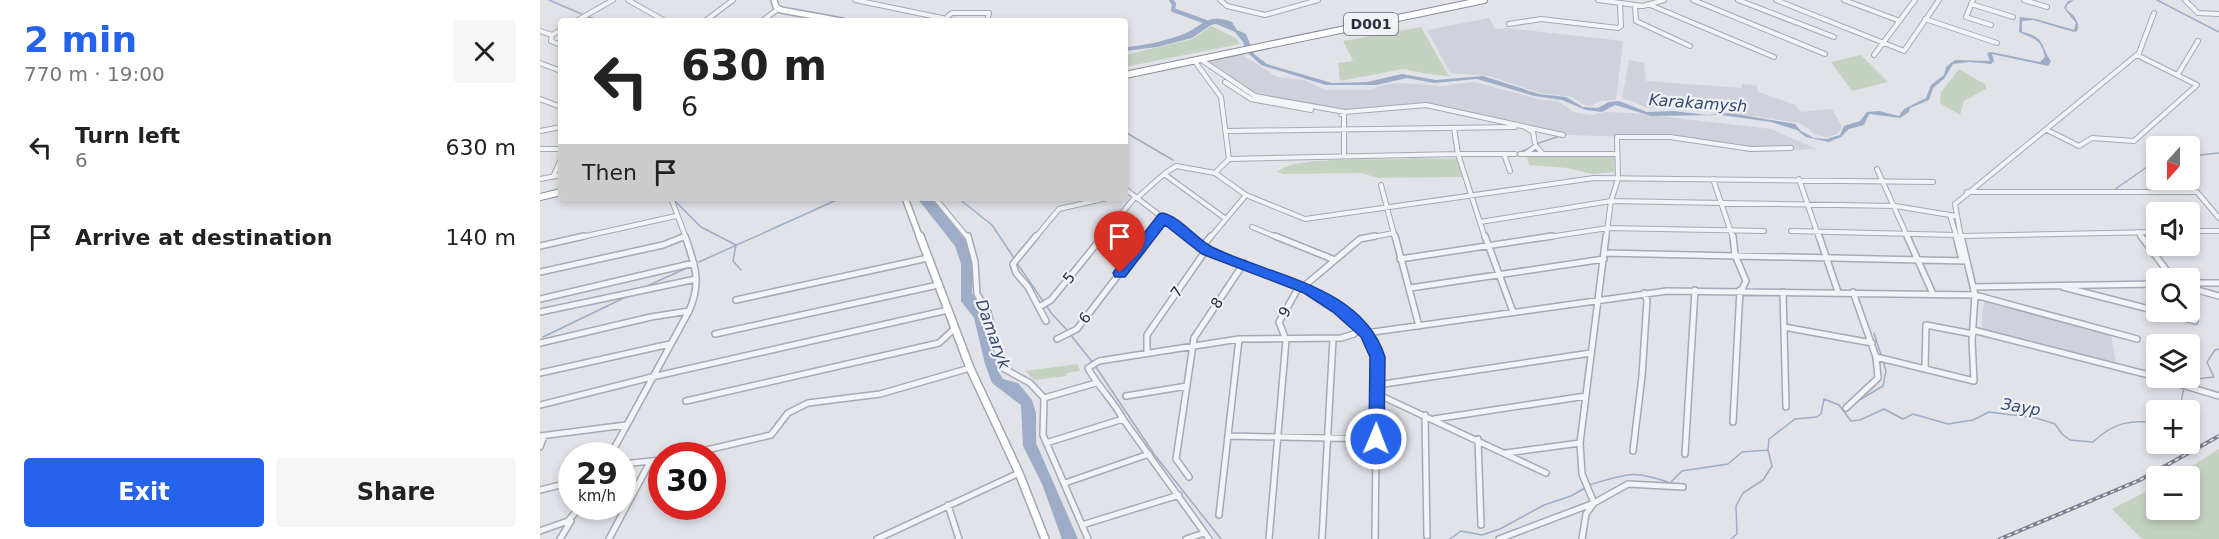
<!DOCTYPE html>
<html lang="en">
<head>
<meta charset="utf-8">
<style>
  body { margin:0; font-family:"DejaVu Sans",sans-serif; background:#f6f6f6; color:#222; height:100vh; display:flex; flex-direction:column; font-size:22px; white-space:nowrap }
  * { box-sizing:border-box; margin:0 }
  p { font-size:20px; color:#767676 }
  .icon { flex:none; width:33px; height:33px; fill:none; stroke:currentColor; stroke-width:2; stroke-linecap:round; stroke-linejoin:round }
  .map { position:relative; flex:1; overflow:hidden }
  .details { display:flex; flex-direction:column; background:#fff; width:540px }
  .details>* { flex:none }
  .top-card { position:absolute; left:18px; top:18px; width:570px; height:183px; border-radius:6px; box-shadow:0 3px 9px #0003; background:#fff; color:#222; overflow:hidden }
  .needle { width:39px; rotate:201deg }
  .fabs { position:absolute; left:1606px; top:136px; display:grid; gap:12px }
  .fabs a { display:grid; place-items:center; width:54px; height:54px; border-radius:6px; background:#fff; box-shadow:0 3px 9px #0003; font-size:30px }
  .speed { position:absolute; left:18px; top:442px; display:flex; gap:12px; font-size:30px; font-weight:700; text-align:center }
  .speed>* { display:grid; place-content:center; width:78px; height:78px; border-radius:50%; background:#fff; box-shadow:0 3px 9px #0003; line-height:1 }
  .speed small { font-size:15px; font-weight:400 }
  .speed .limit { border:9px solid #d22; background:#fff; color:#111 }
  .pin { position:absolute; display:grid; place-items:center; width:51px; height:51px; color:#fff; margin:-62px -26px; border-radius:50% 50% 50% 0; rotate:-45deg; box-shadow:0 0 6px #0007 }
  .pin .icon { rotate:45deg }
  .me { position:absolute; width:66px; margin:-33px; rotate:1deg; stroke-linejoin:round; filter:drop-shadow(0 0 4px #0008) }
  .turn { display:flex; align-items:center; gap:21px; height:126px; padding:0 24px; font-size:27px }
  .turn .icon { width:78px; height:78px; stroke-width:2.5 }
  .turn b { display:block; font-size:42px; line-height:51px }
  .then { display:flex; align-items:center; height:57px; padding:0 24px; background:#0003; gap:12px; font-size:22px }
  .round { display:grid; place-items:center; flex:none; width:63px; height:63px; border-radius:6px; background:#f6f6f6 }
  .overview { display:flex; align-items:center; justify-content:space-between; height:102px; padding:0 24px }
  h1 { font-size:36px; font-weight:800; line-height:45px; color:#2563eb }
  .cta { display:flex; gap:12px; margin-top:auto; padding:12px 24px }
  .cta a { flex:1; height:69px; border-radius:6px; background:#2563eb; color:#fff; font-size:24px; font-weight:800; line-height:69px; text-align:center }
  .cta a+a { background:#f6f6f6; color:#222 }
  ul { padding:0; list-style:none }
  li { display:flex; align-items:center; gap:18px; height:90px; padding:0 24px }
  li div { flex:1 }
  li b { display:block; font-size:22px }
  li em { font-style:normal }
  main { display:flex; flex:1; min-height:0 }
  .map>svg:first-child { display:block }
</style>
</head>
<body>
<main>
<section class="details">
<div class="overview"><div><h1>2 min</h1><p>770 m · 19:00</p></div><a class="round"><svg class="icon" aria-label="close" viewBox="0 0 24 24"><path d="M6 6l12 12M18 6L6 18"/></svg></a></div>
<ul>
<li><svg class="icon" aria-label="left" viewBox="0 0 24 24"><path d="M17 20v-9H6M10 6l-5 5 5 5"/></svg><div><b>Turn left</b><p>6</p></div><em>630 m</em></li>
<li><svg class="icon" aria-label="arrive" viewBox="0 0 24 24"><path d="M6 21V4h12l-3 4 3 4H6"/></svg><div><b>Arrive at destination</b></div><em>140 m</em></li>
</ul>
<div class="cta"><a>Exit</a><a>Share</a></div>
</section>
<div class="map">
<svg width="1679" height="539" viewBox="0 0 1679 539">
  <rect width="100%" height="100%" fill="#e1e3e9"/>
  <path fill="#cfd2db" d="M949,18L955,29L967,28L1083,41L1076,100L1061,101L1051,106L1042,104L1032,97L1000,93L949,76L910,73L887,30Z
    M701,54L737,77L764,80L785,90H830L844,85L862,83L902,86L935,82L1001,100L1017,101L1036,113L1053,115L1064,112L1094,113L1231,129L1277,149L1214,152L1130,138L1026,135L885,106L801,112L781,109L706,91L666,62Z
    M1089,60L1104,63L1106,81L1202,88V84L1216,85L1219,92L1255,105L1261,112L1292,109L1302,127L1298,134L1287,137L1276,135L1260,123L1156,108L1131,106L1108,108L1082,98Z
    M1444,301L1571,335L1576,364L1441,329Z"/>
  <path fill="#c5d2c2" d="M671,26L696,38L700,44L585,67V55L653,39Z
    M881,27L909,76L887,74L863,69L800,81L798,63L813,61L803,41Z
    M1321,55L1348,82L1312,91L1291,62Z
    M1419,69L1446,85V89L1424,101L1420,115L1400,103L1401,92Z
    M986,153L1075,154L1074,172L1052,174L1027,168L989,165Z
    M875,158L917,159L923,177L838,178L821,173L743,174L737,172C757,154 845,162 875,158Z
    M538,364L540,371L527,373V376L495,380L485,371Z
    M1679,449V539H1602L1572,509L1617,486V510H1650V477H1634Z"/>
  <path fill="#9dadc7" d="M1534,0L1527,5L1526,9C1533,15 1541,21 1537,31L1534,32L1493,20L1482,21V32C1506,37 1500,46 1511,61L1508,66L1452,54L1454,61L1451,64L1430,62L1413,64L1404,79L1393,88L1389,100L1370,108L1369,112L1360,118L1329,114L1324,125L1309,129L1301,137L1289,142L1266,137L1257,130L1231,122L1181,115L1111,116L1075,105L1062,112L1046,110L1022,100L994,96L937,79L894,83L867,78L836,85H786L721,65L706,51L703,42L695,32L676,24L671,25L652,38L617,47L585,51V47C603,46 624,41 641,35C663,27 666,12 692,22L697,30L706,34L714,54L727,64L792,83L827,82L862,74L896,80L943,76L999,94L1026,97L1043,107L1058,108L1069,102L1079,101L1107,112L1134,111L1167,115L1190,113L1255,124L1261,131L1274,138L1287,139L1300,135L1304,126L1320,121L1327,112L1339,111L1359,116L1364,109L1386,98L1391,85L1404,75L1406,67L1415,60L1450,61L1447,53L1451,52L1500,62L1505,57C1500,37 1495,40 1479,32L1480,17L1496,19L1534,30L1536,23L1524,8L1528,1Z
    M377,198H392L427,242L434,263L432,293L447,317L458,371L463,379L478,383L492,400L496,413V443L538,539H522L502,484L483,446L481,405L452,383L445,364L434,318L421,301V264L415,246Z"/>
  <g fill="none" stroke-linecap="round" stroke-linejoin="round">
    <path stroke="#9dadc7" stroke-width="1.5" d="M9,0L44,15
      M1617,0L1679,32
      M49,17L61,21
      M585,132L633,160
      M996,144L1020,136
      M980,152L992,147
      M1650,156L1679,153
      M1574,190L1617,160
      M418,198L452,225L474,258
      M133,199L161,227L196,245L193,261L201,270
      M159,262L301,198
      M476,262L512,314L527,330
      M107,286L149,267
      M1334,333L1341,355
      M530,334L553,363
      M3,337L88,296
      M556,367L614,454L681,539
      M1645,384L1646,380L1674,377L1667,362L1675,350L1679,349
      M1316,402L1343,386L1346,371L1343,360
      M1639,411L1644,388
      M1049,485C1086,474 1093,469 1130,483L1142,471L1188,464L1202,452L1228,450
      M910,539L921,531L942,535L960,529L1004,505L1031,496L1045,488
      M1191,539L1197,534L1196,506L1203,493L1223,480L1232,466L1228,450L1229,439L1255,419L1277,417L1281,414L1284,399L1299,405L1311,421L1320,420L1344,409L1363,419L1373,414L1408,424L1433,420L1449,412L1496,418L1515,424L1522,434L1530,440L1553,442C1573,423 1590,419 1617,423"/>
    <path stroke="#9dadc7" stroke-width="4" d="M631,0L634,4L633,10L666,22"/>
    <defs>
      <path id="minor-far1" d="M88,0L125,21
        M315,0L407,19
        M680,0L687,6L725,15L778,0
        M1058,0L1103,6L1124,0
        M1153,0L1285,54
        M1198,0L1294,37
        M1236,0L1364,51L1399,0
        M1304,0L1360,21
        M1433,0L1426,17L1451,25
        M1484,0L1507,7
        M1645,0L1658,13L1679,14
        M1108,4L1234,57
        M1431,4L1473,17
        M1095,5L1096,21L1150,46
        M1385,19L1457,43
        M36,21L73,0
        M165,21L193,0
        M222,21L238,9
        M407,21L408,16L412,13H449L447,21
        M969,24L1001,19L1078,28L1081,26L1080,4
        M0,31L12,35
        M12,35L11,41L21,45
        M12,35L21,30
        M1334,55L1375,0
        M660,59L715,96L805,112L886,105L1023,135
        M0,63L21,71
        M656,63L681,97L689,159
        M1638,74L1658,41
        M685,82L711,99L771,110
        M0,99L21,107
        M801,114H804V156
        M985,127L993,132L995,143
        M1507,130L1539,146L1552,138L1594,141L1657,85L1597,55
        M0,131L21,127
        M687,131L975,127
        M0,149H21
        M964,154L970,171
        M980,154H1077
        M985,154L996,146L1003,154
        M1337,169L1368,238
        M675,173L706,195L765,219L1054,178L1393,182
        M624,174L636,166L675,173L689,159L918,154L914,128
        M13,177L21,159
        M0,179L21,175
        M1173,179L1193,238
        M1259,179L1279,238
        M841,185L855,238
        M585,189L650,238
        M1427,192H1657L1679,218
        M131,198L146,238
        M395,198L428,238
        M597,198L624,174L686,219
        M1410,215L1416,235
        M940,222L1071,201L1355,206L1416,216
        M712,227L739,238
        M1251,231L1416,235L1417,238
        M1650,231H1679
        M1598,232L1602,238
        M1422,236L1617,232
        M37,238L136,216
        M141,238L143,237
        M495,238L519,209L567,198
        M562,238L595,197
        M607,238L623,217
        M670,238L706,195
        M827,238L854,233
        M945,238L918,154H975
        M1002,238L1068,228L1224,231
        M1066,238L1071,201L1078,179L1077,137H1130L1211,149L1251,148
        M1421,238L1415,204L1599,53L1614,13"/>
      <path id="minor" d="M428,236L435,262L437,294L448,312L461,367L490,383L504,398L503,435L548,539
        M496,236L473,264L476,273L488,287L506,321
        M648,236L666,250L769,289L798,308L826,333L834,345L837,357L835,539
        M735,236L795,260
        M855,236L879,326
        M945,236L973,312
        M1193,236L1195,255L1206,281L1201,291
        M1279,236L1298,292
        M1367,236L1393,294
        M1416,236L1422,260
        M1601,236L1633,279
        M0,246L44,236
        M662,247L671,236
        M1065,253L1426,261
        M860,259L1012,236
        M0,272L123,245L143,237
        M1650,283H1679
        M763,287L820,239L835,236
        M1433,287L1617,284
        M1523,287L1617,311
        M870,288L1064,259
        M1650,288L1679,296
        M1243,292L1246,407
        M0,299L154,263
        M196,300L388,258
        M499,307L511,300L563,236
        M0,312L156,279
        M1620,312L1655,321
        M1244,327L1332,343
        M1433,330L1605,374L1679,396
        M826,333L1127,291L1435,295L1421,236
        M175,334L398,285
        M517,339L537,329L608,236
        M0,343L111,317L149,311C162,282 155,265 145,236
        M607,353V335L666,250
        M1336,357L1434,381L1432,340L1435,295L1597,339
        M1385,369L1386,325L1433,334
        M0,373L130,344
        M837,385L1051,353
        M837,394L1006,473
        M586,396L647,386
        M504,398L556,383
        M146,401L399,343L415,328
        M0,405L112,377L408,310
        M1306,408L1338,378L1336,357L1313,292
        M885,415L887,536
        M894,419L1046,396
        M1193,422L1200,290
        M0,436L86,425
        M688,436L836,439
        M938,439L941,525
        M506,443L583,419
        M0,447L4,436
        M1093,451L1102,376L1107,300L1104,293
        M966,453L1040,443
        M1145,454L1155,290
        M70,456L149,311
        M141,456L231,435L248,413L268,403L340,394L430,368
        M82,464L122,460
        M649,477L636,459L654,338L704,263
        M525,483L609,454
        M0,490L32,482
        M1054,503L1042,474L1040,443L1066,236
        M408,505L419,539
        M679,515L699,339
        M542,525L639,495
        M0,531L28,521L40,507
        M20,539L31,521
        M69,539L110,462
        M337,539L479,473
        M646,539L664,533
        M669,539L583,419C573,400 558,387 548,368L559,361L699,339L801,338L814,334L820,327
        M729,539L746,340L739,322L760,285
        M782,539L793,339
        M959,539L1054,503L1088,484L1143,487
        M1042,539L1046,514L1054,503"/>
      <path id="major-far1" d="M234,0L236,7L241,10L302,21
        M365,198L380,238"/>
      <path id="major" d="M380,236L430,368L479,473L505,539"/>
      <path id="highway" d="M585,75L944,0
        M0,197L21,192"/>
    </defs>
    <use href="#minor-far1" stroke="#a6a9b3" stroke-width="6"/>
    <use href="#minor" stroke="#a6a9b3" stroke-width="8"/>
    <use href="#major-far1" stroke="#a0a6b4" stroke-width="8"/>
    <use href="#major" stroke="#a0a6b4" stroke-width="10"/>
    <use href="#highway" stroke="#898f9f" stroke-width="8"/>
    <use href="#minor-far1" stroke="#f3f4f7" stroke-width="4"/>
    <use href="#minor" stroke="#f3f4f7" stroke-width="5"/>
    <use href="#major-far1" stroke="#fff" stroke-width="5"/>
    <use href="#major" stroke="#fff" stroke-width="7"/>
    <use href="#highway" stroke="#fff" stroke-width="6"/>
    <defs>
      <path id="rail" d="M1460,539L1600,480L1679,436"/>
    </defs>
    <use href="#rail" stroke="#7b8192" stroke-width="4"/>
    <use href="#rail" stroke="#f0f2f6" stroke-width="1.5" stroke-dasharray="4" stroke-linecap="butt"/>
  </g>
  <path fill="#2563eb" stroke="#184099" stroke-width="1.5" d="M623,213C642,218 655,238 672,247C730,276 822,285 845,357L844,439L842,444L836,446L831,444L829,439L830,357L821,337L793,312L764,293L662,254L625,225L585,277H575L573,273L575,270L619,214Z"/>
  <g text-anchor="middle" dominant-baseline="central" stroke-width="4.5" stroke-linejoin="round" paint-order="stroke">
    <rect fill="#f0f2f6" stroke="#656a77" stroke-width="1.5" x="804" y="13" width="54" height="22" rx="4.5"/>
    <g font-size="14" font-weight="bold" fill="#2a2f40">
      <text x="831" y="24">D001</text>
    </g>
    <g font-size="15" fill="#2a2f40" stroke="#f0f2f6">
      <text transform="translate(529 278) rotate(-51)">5</text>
      <text transform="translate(637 292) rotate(-55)">7</text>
      <text transform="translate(677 303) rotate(-56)">8</text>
      <text transform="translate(745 312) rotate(-61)">9</text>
      <text transform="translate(545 318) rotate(-52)">6</text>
    </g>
    <g font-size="16" font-style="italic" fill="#364a72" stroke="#f0f2f6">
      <text transform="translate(1158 103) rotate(4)">Karakamysh</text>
      <text transform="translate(453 334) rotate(70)">Damaryk</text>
      <text transform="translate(1481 407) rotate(10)">Заур</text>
    </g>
  </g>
</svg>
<div class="fabs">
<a><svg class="needle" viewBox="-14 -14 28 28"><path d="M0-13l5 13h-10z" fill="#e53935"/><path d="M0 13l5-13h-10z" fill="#767676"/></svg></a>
<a><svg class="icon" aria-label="sound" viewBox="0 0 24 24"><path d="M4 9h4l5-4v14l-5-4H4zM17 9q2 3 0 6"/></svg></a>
<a><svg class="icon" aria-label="search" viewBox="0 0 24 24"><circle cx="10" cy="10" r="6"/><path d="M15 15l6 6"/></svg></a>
<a><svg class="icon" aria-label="layers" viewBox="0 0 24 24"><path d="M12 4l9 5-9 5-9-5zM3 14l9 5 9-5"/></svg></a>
<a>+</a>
<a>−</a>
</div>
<div class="speed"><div>29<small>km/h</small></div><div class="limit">30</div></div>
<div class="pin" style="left:580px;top:273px;background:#d93025"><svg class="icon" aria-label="arrive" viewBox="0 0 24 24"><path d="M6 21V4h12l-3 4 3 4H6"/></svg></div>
<svg class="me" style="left:836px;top:439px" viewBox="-20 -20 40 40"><circle r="17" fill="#2563eb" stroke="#fff" stroke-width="3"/><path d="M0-11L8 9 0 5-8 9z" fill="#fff"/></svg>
<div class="top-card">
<div class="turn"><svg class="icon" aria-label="left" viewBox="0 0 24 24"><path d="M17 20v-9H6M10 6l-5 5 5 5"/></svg><div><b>630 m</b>6</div></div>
<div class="then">Then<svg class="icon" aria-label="arrive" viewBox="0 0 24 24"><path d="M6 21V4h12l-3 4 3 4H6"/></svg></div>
</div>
</div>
</main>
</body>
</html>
